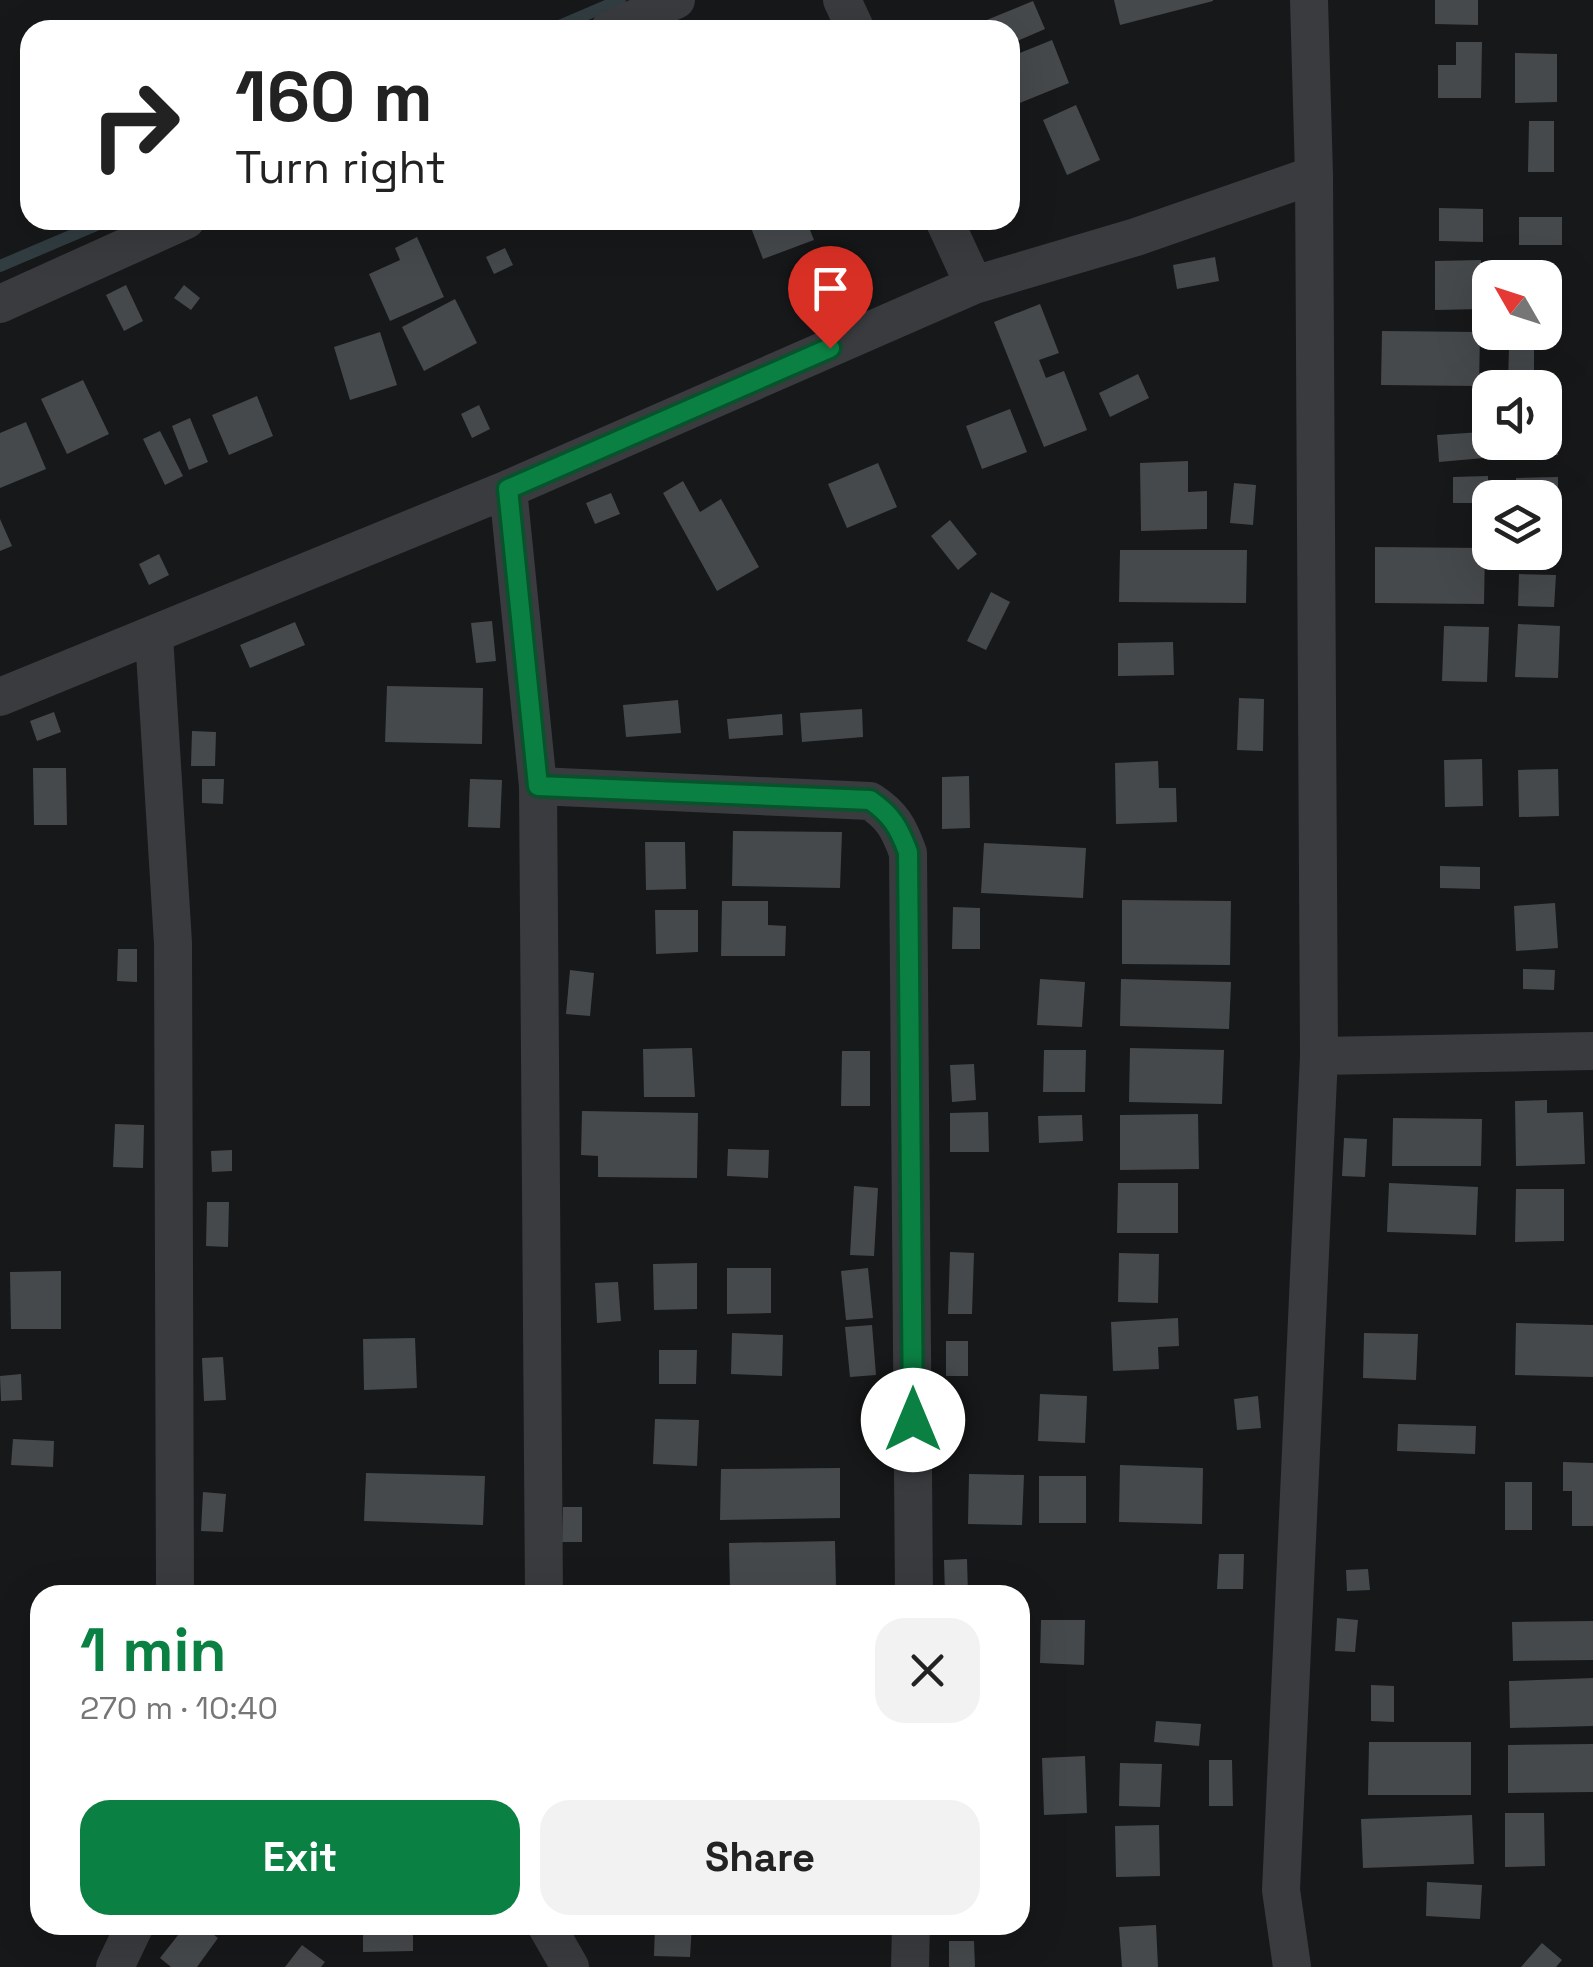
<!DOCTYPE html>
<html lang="en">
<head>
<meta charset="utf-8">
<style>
  body { margin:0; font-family:"Space Grotesk",sans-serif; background:#f2f2f2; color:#222; height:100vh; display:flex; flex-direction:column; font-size:38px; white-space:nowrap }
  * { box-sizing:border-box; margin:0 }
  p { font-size:32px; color:#767676 }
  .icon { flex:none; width:55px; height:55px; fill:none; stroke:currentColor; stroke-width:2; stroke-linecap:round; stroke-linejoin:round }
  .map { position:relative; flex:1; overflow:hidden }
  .details { position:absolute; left:30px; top:1585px; width:1000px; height:350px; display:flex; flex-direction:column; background:#fff; border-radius:30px; box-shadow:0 10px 40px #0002 }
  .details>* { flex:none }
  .guide { position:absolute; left:20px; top:20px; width:1000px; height:210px; border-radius:30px; box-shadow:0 10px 40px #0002; background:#fff; color:#222; overflow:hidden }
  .needle { width:65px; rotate:309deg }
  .fabs { position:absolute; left:1472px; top:260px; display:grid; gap:20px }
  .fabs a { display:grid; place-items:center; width:90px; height:90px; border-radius:20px; background:#fff; box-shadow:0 10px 40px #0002; font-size:50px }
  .pin { position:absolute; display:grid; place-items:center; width:85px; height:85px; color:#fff; margin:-102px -42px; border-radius:50% 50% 50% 0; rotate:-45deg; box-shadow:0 0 10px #0007 }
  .pin .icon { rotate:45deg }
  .me { position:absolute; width:110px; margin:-55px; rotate:0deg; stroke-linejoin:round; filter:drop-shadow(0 0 8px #0008) }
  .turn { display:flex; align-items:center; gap:35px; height:210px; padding:0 50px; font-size:45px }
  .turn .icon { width:130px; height:130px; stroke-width:2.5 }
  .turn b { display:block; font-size:70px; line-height:85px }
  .round { display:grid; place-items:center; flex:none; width:105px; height:105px; border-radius:30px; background:#f2f2f2 }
  .overview { display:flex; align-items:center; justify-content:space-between; height:170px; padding:0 50px }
  h1 { font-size:60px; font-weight:700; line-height:75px; color:#0b8043 }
  .primary-button { display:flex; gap:20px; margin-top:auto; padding:20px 50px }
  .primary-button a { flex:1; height:115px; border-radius:30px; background:#0b8043; color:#fff; font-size:40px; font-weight:700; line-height:115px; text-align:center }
  .primary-button a+a { background:#f2f2f2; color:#222 }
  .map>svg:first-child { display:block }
</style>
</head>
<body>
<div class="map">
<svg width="1593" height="1967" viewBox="0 0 1593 1967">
  <rect width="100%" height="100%" fill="#171819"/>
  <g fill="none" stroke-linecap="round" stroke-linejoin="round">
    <path stroke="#313d41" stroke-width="12" d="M550,30L620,0
      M0,266L108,220"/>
  </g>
  <path fill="#46494c" d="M1114,0H1213V1L1120,25Z
    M1435,0H1478V25L1435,24Z
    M1033,1L1045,29L1010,44V30H962Z
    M1052,40L1069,83L1010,107V57Z
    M1456,42H1482L1481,98H1438V65H1456Z
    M1515,53L1557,54V102L1515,103Z
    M1076,105L1100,160L1067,175L1043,120Z
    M1529,121H1554V172H1528Z
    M1439,208L1483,209V242L1439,241Z
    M1519,217H1562V245H1519Z
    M748,220H806L814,240L763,259Z
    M417,237L444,297L390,321L369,274L400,260L395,248Z
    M505,248L513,265L494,274L486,257Z
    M1215,257L1219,281L1177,289L1173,265Z
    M1481,260V309L1435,310V261Z
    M831,277L841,303L810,315L801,289Z
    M126,285L143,321L124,331L106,295Z
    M184,285L200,298L191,310L174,298Z
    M455,299L477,343L424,371L402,327Z
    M1040,304L1059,353L1039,360L1046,378L1064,371L1087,430L1044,447L994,322Z
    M1382,331L1480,332L1479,386L1381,385Z
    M380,332L397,385L350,400L334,347Z
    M1509,347H1534V385H1508Z
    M1138,374L1149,398L1110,417L1099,393Z
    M83,380L109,434L67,454L41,399Z
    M257,396L273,436L229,455L212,415Z
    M479,405L490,429L472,438L461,414Z
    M1010,409L1027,452L982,469L966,426Z
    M190,418L208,462L189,470L172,426Z
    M26,422L46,469L0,488V433Z
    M1545,426H1558V455L1510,456V442H1545Z
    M160,431L183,476L165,485L143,439Z
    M1482,432L1484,458L1439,462L1437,435Z
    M1188,461V492L1207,491V529L1141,531L1140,463Z
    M878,463L897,507L847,528L828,484Z
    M1488,476V503H1453V477Z
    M1558,477V502H1545V498H1516V478Z
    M683,481L700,512L721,499L759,567L717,591L663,493Z
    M1234,483L1256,485L1253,525L1230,523Z
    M611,493L620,514L595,524L586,503Z
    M0,519L12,546L0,551Z
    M950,520L977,554L958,570L931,536Z
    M1375,547L1485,548L1484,604L1375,603Z
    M1120,550H1247L1246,603L1119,602Z
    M159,554L169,575L149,585L139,564Z
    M1519,574L1556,575L1554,607L1518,606Z
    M991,592L1010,602L986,650L967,641Z
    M492,621L496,661L476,663L471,623Z
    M295,622L305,645L250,668L240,645Z
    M1518,624L1560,626L1558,678L1515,677Z
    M1444,626L1489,627L1487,682L1442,681Z
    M1173,642L1174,675L1118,676V643Z
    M387,686L483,688L482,744L385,742Z
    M1239,698L1264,699L1263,751L1237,750Z
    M678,700L681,733L626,737L623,705Z
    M862,709L863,737L802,742L800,713Z
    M54,712L61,732L37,741L30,721Z
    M782,714L783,735L729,739L727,719Z
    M192,731L216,732L215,766H191Z
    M1482,759L1483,806L1445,807L1444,760Z
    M1158,761L1159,788H1176L1177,822L1116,824L1115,763Z
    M33,768H66L67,825H34Z
    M1558,769L1559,816L1519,817L1518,770Z
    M969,776L970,828L942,829V777Z
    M202,779H224L223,804L202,803Z
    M470,779L502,780L500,828L468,827Z
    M733,831L842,832L840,888L732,886Z
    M645,842H685L686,889L646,890Z
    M984,843L1086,848L1083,898L981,893Z
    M1440,866L1480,867V889L1440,888Z
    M1122,900L1231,901L1230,965L1122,964Z
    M722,901H768V925L786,926L785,956H721Z
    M1555,903L1558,948L1516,951L1514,906Z
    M953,907L980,908V949H952Z
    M655,910H698V952L656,954Z
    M118,949H137V982L117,981Z
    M1523,969L1555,970L1554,990L1523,989Z
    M570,970L594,973L590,1016L566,1014Z
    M1040,979L1085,982L1082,1027L1037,1025Z
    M1121,979L1231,982L1229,1029L1120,1026Z
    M692,1048L695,1097H644L643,1049Z
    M1130,1048L1224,1050L1222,1104L1129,1102Z
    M1044,1050H1086L1085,1092H1043Z
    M842,1051H870V1106H841Z
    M974,1064L976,1100L952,1102L950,1065Z
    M1547,1100V1113L1583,1112L1585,1164L1516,1166L1515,1101Z
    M582,1111L698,1113L697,1178L598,1177V1156L581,1155Z
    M988,1112L989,1152H950V1113Z
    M1198,1114L1199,1169L1120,1170V1115Z
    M1082,1115L1083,1141L1039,1143L1038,1116Z
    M1393,1118L1482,1119L1481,1166H1392Z
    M115,1124L144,1125L143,1168L113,1167Z
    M1344,1138L1367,1139L1365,1177L1342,1176Z
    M728,1149L769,1150L768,1178L727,1176Z
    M232,1150V1171L212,1172L211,1151Z
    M1118,1183H1178V1233H1117Z
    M1389,1183L1478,1187L1476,1235L1387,1232Z
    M854,1186L878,1188L874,1256L850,1255Z
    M1516,1189H1564V1241L1515,1242Z
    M207,1202H229L228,1247L206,1246Z
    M950,1252L974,1253L972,1314H948Z
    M1119,1253L1159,1254L1158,1303L1118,1302Z
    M697,1263V1309L654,1310L653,1264Z
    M727,1268H771V1313L727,1314Z
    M868,1268L873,1318L846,1320L841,1271Z
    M61,1271V1329H11L10,1272Z
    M618,1282L621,1321L597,1323L595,1283Z
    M1178,1318L1179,1346L1158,1347L1159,1369L1113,1371L1111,1322Z
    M1516,1323L1593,1325V1377L1515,1375Z
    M872,1325L876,1375L850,1377L845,1327Z
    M732,1333L783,1335L782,1376L731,1374Z
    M1364,1333L1418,1334L1416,1380L1363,1378Z
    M415,1338L417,1388L364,1390L363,1339Z
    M946,1341H968V1376H946Z
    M659,1350H697L696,1384H659Z
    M223,1357L226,1400L204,1401L202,1358Z
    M21,1374L22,1400L1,1401L0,1376Z
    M1040,1394L1087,1396L1085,1443L1038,1441Z
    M1258,1396L1261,1428L1237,1430L1234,1399Z
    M655,1419L699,1420L697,1466L653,1464Z
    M1398,1424L1476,1426L1475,1454L1397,1451Z
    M13,1439L54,1441L53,1467L11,1465Z
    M1563,1462L1593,1463V1526H1572V1491H1563Z
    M1120,1465L1203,1468L1202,1524L1119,1522Z
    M840,1468V1518L720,1520L721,1469Z
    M366,1473L485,1476L483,1525L364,1521Z
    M969,1474L1024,1475L1022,1525L968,1524Z
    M1039,1476H1086V1523H1039Z
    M1505,1482H1532V1530H1505Z
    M203,1492L226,1494L223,1532L201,1531Z
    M563,1507H582V1542H562Z
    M835,1541L836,1586L730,1589L729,1543Z
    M1219,1554H1244L1243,1589H1217Z
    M967,1559L968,1595H945L944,1560Z
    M1368,1569L1370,1590L1347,1591L1346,1570Z
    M1337,1618L1358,1620L1355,1652L1335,1651Z
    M1041,1620H1085L1084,1665L1040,1663Z
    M1593,1621V1660L1513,1661L1512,1622Z
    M1593,1678V1726L1510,1728L1509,1681Z
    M1371,1685L1394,1686V1722L1371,1721Z
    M1156,1721L1201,1724L1199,1746L1154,1742Z
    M1369,1742H1471V1795H1368Z
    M1593,1744V1792L1508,1793V1745Z
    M1085,1756L1087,1813L1044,1815L1042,1758Z
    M1209,1760H1232L1233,1806H1209Z
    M1120,1763L1162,1764L1160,1807L1119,1806Z
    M1505,1813H1544L1545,1866L1505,1867Z
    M1472,1815L1474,1864L1363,1868L1361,1819Z
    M1159,1825L1160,1876L1116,1877L1115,1826Z
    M1427,1882L1482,1885L1480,1919L1426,1916Z
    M186,1925H201L218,1938L197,1967H171L160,1958Z
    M363,1925H413V1951L363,1952Z
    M655,1925H692L690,1957L654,1956Z
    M1156,1925L1158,1967H1122L1119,1927Z
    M949,1941H974L975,1967H949Z
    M1542,1943L1562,1960L1556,1967H1521Z
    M302,1945L325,1962L321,1967H285Z"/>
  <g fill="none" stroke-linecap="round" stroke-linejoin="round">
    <path stroke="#393b3e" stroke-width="38" d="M842,0L856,30
      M609,30L676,0
      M944,220L974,285
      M0,304L186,220
      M508,489L538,786L544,1595
      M154,636L173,943L175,1595
      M0,697L508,489L974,285L1136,237L1314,175
      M538,786L870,801C892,815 899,828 908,853L914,1595
      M1319,1056L1593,1051
      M546,1925L570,1967
      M115,1967L135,1925
      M910,1967L911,1925
      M1292,1967L1281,1890L1319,1056L1314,175L1309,0"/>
  </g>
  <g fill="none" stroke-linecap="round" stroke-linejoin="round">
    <defs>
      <path id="route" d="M830,348L508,489L538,786L870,800C892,815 899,828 908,852L913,1420"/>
    </defs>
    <use href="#route" stroke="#07532c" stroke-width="25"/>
    <use href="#route" stroke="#0b8043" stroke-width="18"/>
  </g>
</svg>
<div class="fabs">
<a><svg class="needle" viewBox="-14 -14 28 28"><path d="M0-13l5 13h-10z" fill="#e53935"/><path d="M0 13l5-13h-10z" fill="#767676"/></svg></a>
<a><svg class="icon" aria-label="sound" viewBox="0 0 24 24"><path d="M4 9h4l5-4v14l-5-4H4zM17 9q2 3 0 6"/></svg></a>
<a><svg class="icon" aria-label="layers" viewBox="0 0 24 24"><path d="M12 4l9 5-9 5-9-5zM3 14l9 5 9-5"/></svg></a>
</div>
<div class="pin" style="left:830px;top:348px;background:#d93025"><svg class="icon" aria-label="arrive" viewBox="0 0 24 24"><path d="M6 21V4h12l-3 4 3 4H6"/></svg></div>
<svg class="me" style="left:913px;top:1420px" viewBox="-20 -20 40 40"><circle r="19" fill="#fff"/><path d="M0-13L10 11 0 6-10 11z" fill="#0b8043"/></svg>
<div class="guide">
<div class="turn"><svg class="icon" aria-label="right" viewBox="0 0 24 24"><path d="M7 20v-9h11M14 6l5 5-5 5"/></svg><div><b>160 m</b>Turn right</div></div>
</div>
<section class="details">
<div class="overview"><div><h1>1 min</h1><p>270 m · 10:40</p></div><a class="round"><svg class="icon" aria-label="close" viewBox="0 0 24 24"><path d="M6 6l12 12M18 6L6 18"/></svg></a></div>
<div class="primary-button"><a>Exit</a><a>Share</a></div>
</section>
</div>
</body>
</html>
